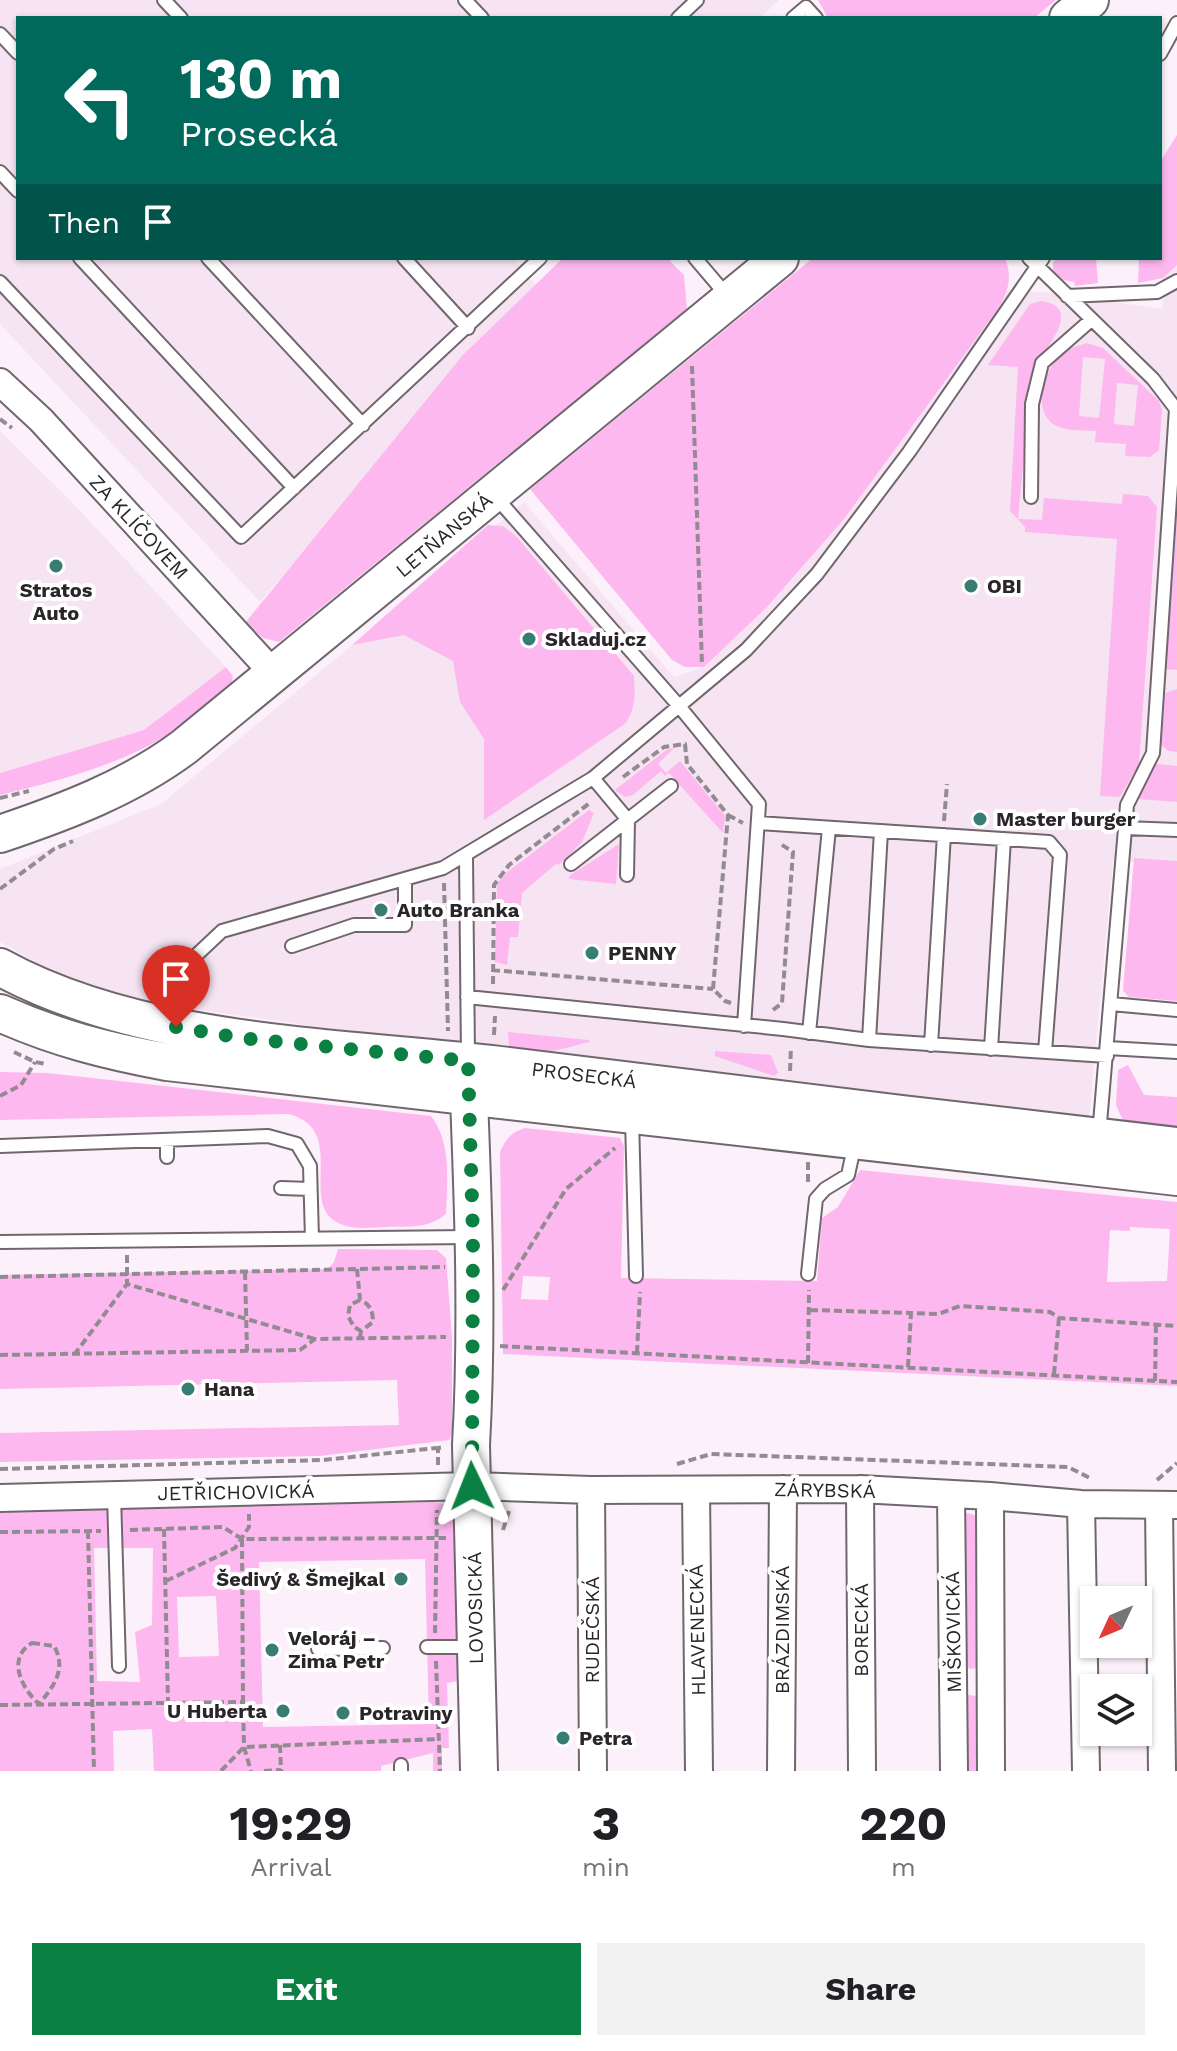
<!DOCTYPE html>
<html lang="en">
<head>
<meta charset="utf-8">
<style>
  body { margin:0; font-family:"Work Sans",sans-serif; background:#f2f2f2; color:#202124; height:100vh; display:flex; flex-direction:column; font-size:30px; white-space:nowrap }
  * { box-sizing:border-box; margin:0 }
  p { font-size:26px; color:#757577 }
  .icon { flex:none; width:44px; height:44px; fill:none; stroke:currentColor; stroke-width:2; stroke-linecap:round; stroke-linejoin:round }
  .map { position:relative; height:1771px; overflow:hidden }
  .sheet { display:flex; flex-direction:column; background:#fff; flex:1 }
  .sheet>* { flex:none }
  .guide { position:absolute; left:16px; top:16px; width:1146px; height:244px; border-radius:0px; box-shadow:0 2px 6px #0004; background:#00695c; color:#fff; overflow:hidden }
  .needle { width:52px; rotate:226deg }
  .controls { position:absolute; left:1080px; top:1586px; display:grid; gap:16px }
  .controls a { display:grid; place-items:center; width:72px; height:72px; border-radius:0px; background:#fff; box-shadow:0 2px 6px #0004; font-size:40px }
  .pin { position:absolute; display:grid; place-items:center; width:68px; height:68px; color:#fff; margin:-82px -34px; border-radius:50% 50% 50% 0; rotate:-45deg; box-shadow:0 0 8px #0007 }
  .pin .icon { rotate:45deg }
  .me { position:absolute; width:88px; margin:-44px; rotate:358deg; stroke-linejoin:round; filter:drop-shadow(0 0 6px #0008) }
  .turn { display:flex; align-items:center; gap:28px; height:168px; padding:0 32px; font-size:36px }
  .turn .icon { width:104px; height:104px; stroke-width:2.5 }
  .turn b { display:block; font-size:56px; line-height:68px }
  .then { display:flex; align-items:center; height:76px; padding:0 32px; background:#0003; gap:16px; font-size:30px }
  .eta { display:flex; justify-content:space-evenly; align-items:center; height:136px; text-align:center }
  .eta b { font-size:48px; font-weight:700; line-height:56px }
  .action { display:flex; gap:16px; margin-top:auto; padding:16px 32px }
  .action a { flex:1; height:92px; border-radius:0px; background:#0b8043; color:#fff; font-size:32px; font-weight:700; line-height:92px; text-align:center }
  .action a+a { background:#f2f2f2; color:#202124 }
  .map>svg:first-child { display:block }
</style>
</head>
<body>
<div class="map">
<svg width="1177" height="1771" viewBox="0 0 1177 1771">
  <rect width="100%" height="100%" fill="#fcf1fa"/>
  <path fill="#f6e4f2" d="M0,0H779L760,18H18V258H513L536,285L260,602L0,324Z
    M1177,265V861L1113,862L1089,1120L487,1052L94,994L0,942V869L161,804L524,502L674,677L704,667L767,607L844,519L998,309L1008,290L1042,292L1163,309V278Z
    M0,431L69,499L226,667L144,730L0,773Z"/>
  <path fill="#fdb8ef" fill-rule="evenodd" d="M818,0H1056L1034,18H828Z
    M1177,135V265L1163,278L1138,283L1139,258H1160V162Z
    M563,258H667L684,275L687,309L279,642L263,638L245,623L462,356Z
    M813,258H1005C1013,278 1008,291 998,309L844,519L767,607L704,667H685L672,660L530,489Z
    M1056,258H1096L1098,283L1075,286L1074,282L1063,280L1053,271V263Z
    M1041,301C1088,307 1039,355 1032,372L1018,519L1042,520L1044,498L1122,504L1123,494L1148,496L1157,507L1139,764L1120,797L1100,796L1117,539L1025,532V527L1010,511L1018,367L988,365L1030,304Z
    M1087,343L1103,348L1159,401L1162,410L1159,450L1150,457L1125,456L1126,444L1095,442L1096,431C1082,430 1065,432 1053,424C1031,408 1045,366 1064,352C1070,347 1079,346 1087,343ZM1083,357L1105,359L1099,418L1079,416ZM1117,383L1138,385L1134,426L1114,424Z
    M1177,450V670L1163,669Z
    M488,525L503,526L516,536L634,676C635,695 636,707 626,723L484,820V739L460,702L453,661L404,635L352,645Z
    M226,667L233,676L232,682C214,698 196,717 175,730C122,765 61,780 0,795V773L144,730Z
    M1177,689V752L1169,751L1157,742L1163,694Z
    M675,747L658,764L666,773L680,761L725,816L723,833L669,773L665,776L661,771L633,795L625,797L615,790L665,751Z
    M1156,764L1177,766V802L1138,799Z
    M589,810L594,813L582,842L559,865L556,864L522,893L518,937H510L507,965L495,962L497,884L506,873Z
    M619,844L616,884L569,879V876Z
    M1134,858L1177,861V1001L1129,997L1123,991Z
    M508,1032L589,1040V1042C562,1049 535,1058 509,1047Z
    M715,1051L771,1055L778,1073L774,1076L715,1056Z
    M1128,1065L1144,1095L1177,1097V1132L1124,1123L1116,1105L1118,1070Z
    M0,1072L48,1073L431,1116C452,1143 447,1182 446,1214C428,1229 409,1226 387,1227C373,1227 356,1230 343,1225C293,1208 352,1130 288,1114L0,1120Z
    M525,1128L620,1138L624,1146L621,1278L817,1281L822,1218L838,1207L860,1170L1177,1202V1386L503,1354L500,1152C506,1139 511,1132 525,1128ZM1130,1227L1170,1229L1167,1281L1107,1282L1110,1230L1130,1231ZM523,1276L550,1277L548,1300L521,1299Z
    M338,1249L437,1250L446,1258L452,1337V1433L449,1440L320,1456L0,1462V1433L399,1425L397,1380L0,1389V1275L328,1269L334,1262Z
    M434,1502C447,1504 453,1508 459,1520L463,1676L458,1681L447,1683L449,1748H442V1771H433V1753L381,1766V1771H154L152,1729L113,1731L114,1771H0V1512ZM94,1548H153L152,1625L135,1632L140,1682L97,1681ZM425,1559L429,1724L263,1727L259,1562ZM216,1596L219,1656L179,1657L177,1597Z
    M967,1513L975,1515L981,1521L982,1662L977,1668L970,1669L965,1664L959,1520Z
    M968,1695L978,1696L983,1701L984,1771H963L962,1700Z"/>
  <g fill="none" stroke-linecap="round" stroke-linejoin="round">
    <defs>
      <path id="lane" d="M164,0L181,18
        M465,0L482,18
        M678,18L697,0
        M793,18L806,7L816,18
        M0,34L18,53
        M1160,54L1177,23
        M0,172L18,191
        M80,258L294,488
        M208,258L363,425
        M404,258L468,328
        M695,258L729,298
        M1029,258L1153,379L1176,409L1153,753L1127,805L1099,1135
        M0,282L241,537L540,258
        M1067,296L1157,292L1177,281
        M494,495L679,706L759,804L744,1026
        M1031,497L1032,404L1042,363L1091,320
        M593,778L628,820L627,875
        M758,823L1049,842L1060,855L1045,1052
        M1125,828L1177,830
        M466,856L468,1058
        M571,864L671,786
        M292,946L354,925H405V879
        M189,962L222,931L443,868L593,778L746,650L817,574L909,452L1043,258
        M467,997L783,1029L869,1040L1107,1056
        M1111,1004L1177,1010
        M809,1033L829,828
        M869,1040L881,831
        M931,1045L944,835
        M1108,1048L1177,1052
        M991,1049L1004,839
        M632,1118L636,1276
        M0,1146L268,1136L297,1144L310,1166L312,1239
        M167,1157V1140
        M281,1188L310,1189
        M0,1242L469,1237
        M808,1274L816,1199L825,1189L848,1175L855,1143
        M114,1495L119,1666
        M427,1647H472
        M318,1649L383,1648
        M401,1765V1771"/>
      <path id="street" d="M0,382L41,420L275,675
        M860,1489L862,1771
        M591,1490L593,1771
        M696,1490L699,1771
        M951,1494L954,1771
        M990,1496L991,1771
        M0,1498L472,1486L591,1490L860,1489L990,1496L1081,1504L1177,1505
        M1081,1504L1086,1771
        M1159,1505L1162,1771
        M781,1771L783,1489"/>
      <path id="secondary" d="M1068,18L1090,0
        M0,834C65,812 129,788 184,747L780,258
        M0,967C144,1046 339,1046 500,1065C726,1092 951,1121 1177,1146
        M0,1013C56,1038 107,1051 167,1062L1177,1177
        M468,1073C473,1196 478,1322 471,1445L479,1771"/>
    </defs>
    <use href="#lane" stroke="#70676e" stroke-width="16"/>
    <use href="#street" stroke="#70676e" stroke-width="30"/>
    <use href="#secondary" stroke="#70676e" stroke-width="40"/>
    <path stroke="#928b91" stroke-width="4" stroke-dasharray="8 4" stroke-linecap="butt" d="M692,366L702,665
      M0,419L12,428
      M623,777L664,747L685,744L687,764L728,815L713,989L725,1001L731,1003
      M0,798L29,791
      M728,815L743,823
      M944,821L947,784
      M444,883L448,1031
      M0,889L54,849L73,841
      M492,970L713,989
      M493,984L494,885L509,865L591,802
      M773,1010L782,1003L793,852L779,843
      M494,1035L495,1016
      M14,1052L35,1062L47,1064
      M790,1071L791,1047
      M0,1096L21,1085L35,1062
      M808,1162V1185
      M127,1255V1284
      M357,1269L360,1300C370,1304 373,1311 373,1322L361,1331L360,1338
      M245,1272L247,1351
      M0,1277L445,1267
      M503,1290L566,1189L615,1148
      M360,1300L350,1305L348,1316L354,1327L361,1331
      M810,1310L911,1313
      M500,1346L1177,1382
      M637,1353L640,1292
      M0,1355L300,1350L315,1339L446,1337
      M74,1355L127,1284L315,1339
      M808,1363L809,1290
      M908,1367L911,1313L938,1314L960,1306L1050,1312L1059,1318L1177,1326
      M1054,1374L1059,1318
      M1155,1381L1156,1324
      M677,1464L711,1454L1068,1467L1092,1479
      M438,1465V1448L444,1447
      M0,1469L323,1460L437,1448
      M1157,1480L1177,1463
      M164,1529L168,1702
      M130,1530L223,1527L242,1539L446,1538
      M503,1530L509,1511
      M88,1531L94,1771
      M0,1532L101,1531
      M242,1539L243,1702
      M166,1581L235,1548L249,1527V1514
      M435,1633L437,1510
      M32,1643L54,1646C67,1669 54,1686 39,1704C22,1689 6,1658 32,1643Z
      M436,1661L440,1771
      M0,1705L243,1702L244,1747L251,1771
      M280,1745L281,1771
      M221,1771L244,1747L439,1739
      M264,1771L281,1770"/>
    <use href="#lane" stroke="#fff" stroke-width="12"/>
    <use href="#street" stroke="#fff" stroke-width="26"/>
    <use href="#secondary" stroke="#fff" stroke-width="36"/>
  </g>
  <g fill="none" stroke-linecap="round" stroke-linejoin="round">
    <path stroke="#0b8043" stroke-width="14" stroke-dasharray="0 25.2" d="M176,1027L241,1038L468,1061L473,1237L472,1486"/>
  </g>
  <g fill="#377d74" stroke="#fff" stroke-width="3">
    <circle cx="56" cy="566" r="8"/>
    <circle cx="971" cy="586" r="8"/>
    <circle cx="529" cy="639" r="8"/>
    <circle cx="980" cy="819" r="8"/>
    <circle cx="381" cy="910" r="8"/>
    <circle cx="592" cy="953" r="8"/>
    <circle cx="188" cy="1389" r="8"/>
    <circle cx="401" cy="1579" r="8"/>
    <circle cx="272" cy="1650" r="8"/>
    <circle cx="283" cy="1711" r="8"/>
    <circle cx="343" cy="1713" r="8"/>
    <circle cx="563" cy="1738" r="8"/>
  </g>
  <g text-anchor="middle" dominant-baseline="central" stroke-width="8" stroke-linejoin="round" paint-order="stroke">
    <g font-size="20" fill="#292528" stroke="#fff">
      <text transform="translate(139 527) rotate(47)">ZA KLÍČOVEM</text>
      <text transform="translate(444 535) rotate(-40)">LETŇANSKÁ</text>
      <text transform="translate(584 1075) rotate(7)">PROSECKÁ</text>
      <text transform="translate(825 1490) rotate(1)">ZÁRYBSKÁ</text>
      <text transform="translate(236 1492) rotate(-1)">JETŘICHOVICKÁ</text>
      <text transform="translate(475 1608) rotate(-91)">LOVOSICKÁ</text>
      <text transform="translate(592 1630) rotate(-90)">RUDEČSKÁ</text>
      <text transform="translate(697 1630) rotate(-91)">HLAVENECKÁ</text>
      <text transform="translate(782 1630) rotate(-90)">BRÁZDIMSKÁ</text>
      <text transform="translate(861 1630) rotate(-90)">BORECKÁ</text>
      <text transform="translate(953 1632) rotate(-91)">MIŠKOVICKÁ</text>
    </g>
    <g font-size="20" font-weight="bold" fill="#292528" stroke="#fff" text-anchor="start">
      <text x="987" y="586">OBI</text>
      <text x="56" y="590" text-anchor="middle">Stratos<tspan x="56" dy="23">Auto</tspan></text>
      <text x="545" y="639">Skladuj.cz</text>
      <text x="996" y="819">Master burger</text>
      <text x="397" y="910">Auto Branka</text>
      <text x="608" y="953">PENNY</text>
      <text x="204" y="1389">Hana</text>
      <text x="385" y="1579" text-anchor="end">Šedivý &amp; Šmejkal</text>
      <text x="288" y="1638">Veloráj –<tspan x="288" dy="23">Zima Petr</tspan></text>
      <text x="267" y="1711" text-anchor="end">U Huberta</text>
      <text x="359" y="1713">Potraviny</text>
      <text x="579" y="1738">Petra</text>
    </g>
  </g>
</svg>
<div class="controls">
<a><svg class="needle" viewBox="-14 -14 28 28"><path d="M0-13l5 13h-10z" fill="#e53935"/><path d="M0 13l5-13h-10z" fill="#757577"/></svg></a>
<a><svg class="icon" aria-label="layers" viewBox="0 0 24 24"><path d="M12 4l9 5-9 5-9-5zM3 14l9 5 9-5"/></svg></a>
</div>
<div class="pin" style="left:176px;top:1027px;background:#d93025"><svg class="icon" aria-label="arrive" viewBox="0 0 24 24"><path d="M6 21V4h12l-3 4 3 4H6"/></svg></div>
<svg class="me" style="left:472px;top:1486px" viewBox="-20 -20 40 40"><path d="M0-17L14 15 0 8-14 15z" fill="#0b8043" stroke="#fff" stroke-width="4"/></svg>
<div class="guide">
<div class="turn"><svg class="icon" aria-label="left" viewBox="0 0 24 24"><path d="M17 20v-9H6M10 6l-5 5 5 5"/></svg><div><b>130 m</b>Prosecká</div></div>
<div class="then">Then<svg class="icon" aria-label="arrive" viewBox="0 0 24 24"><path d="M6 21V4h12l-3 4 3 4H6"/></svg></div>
</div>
</div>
<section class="sheet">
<div class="eta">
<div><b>19:29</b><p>Arrival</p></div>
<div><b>3</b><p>min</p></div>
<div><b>220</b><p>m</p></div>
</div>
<div class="action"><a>Exit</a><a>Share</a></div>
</section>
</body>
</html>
